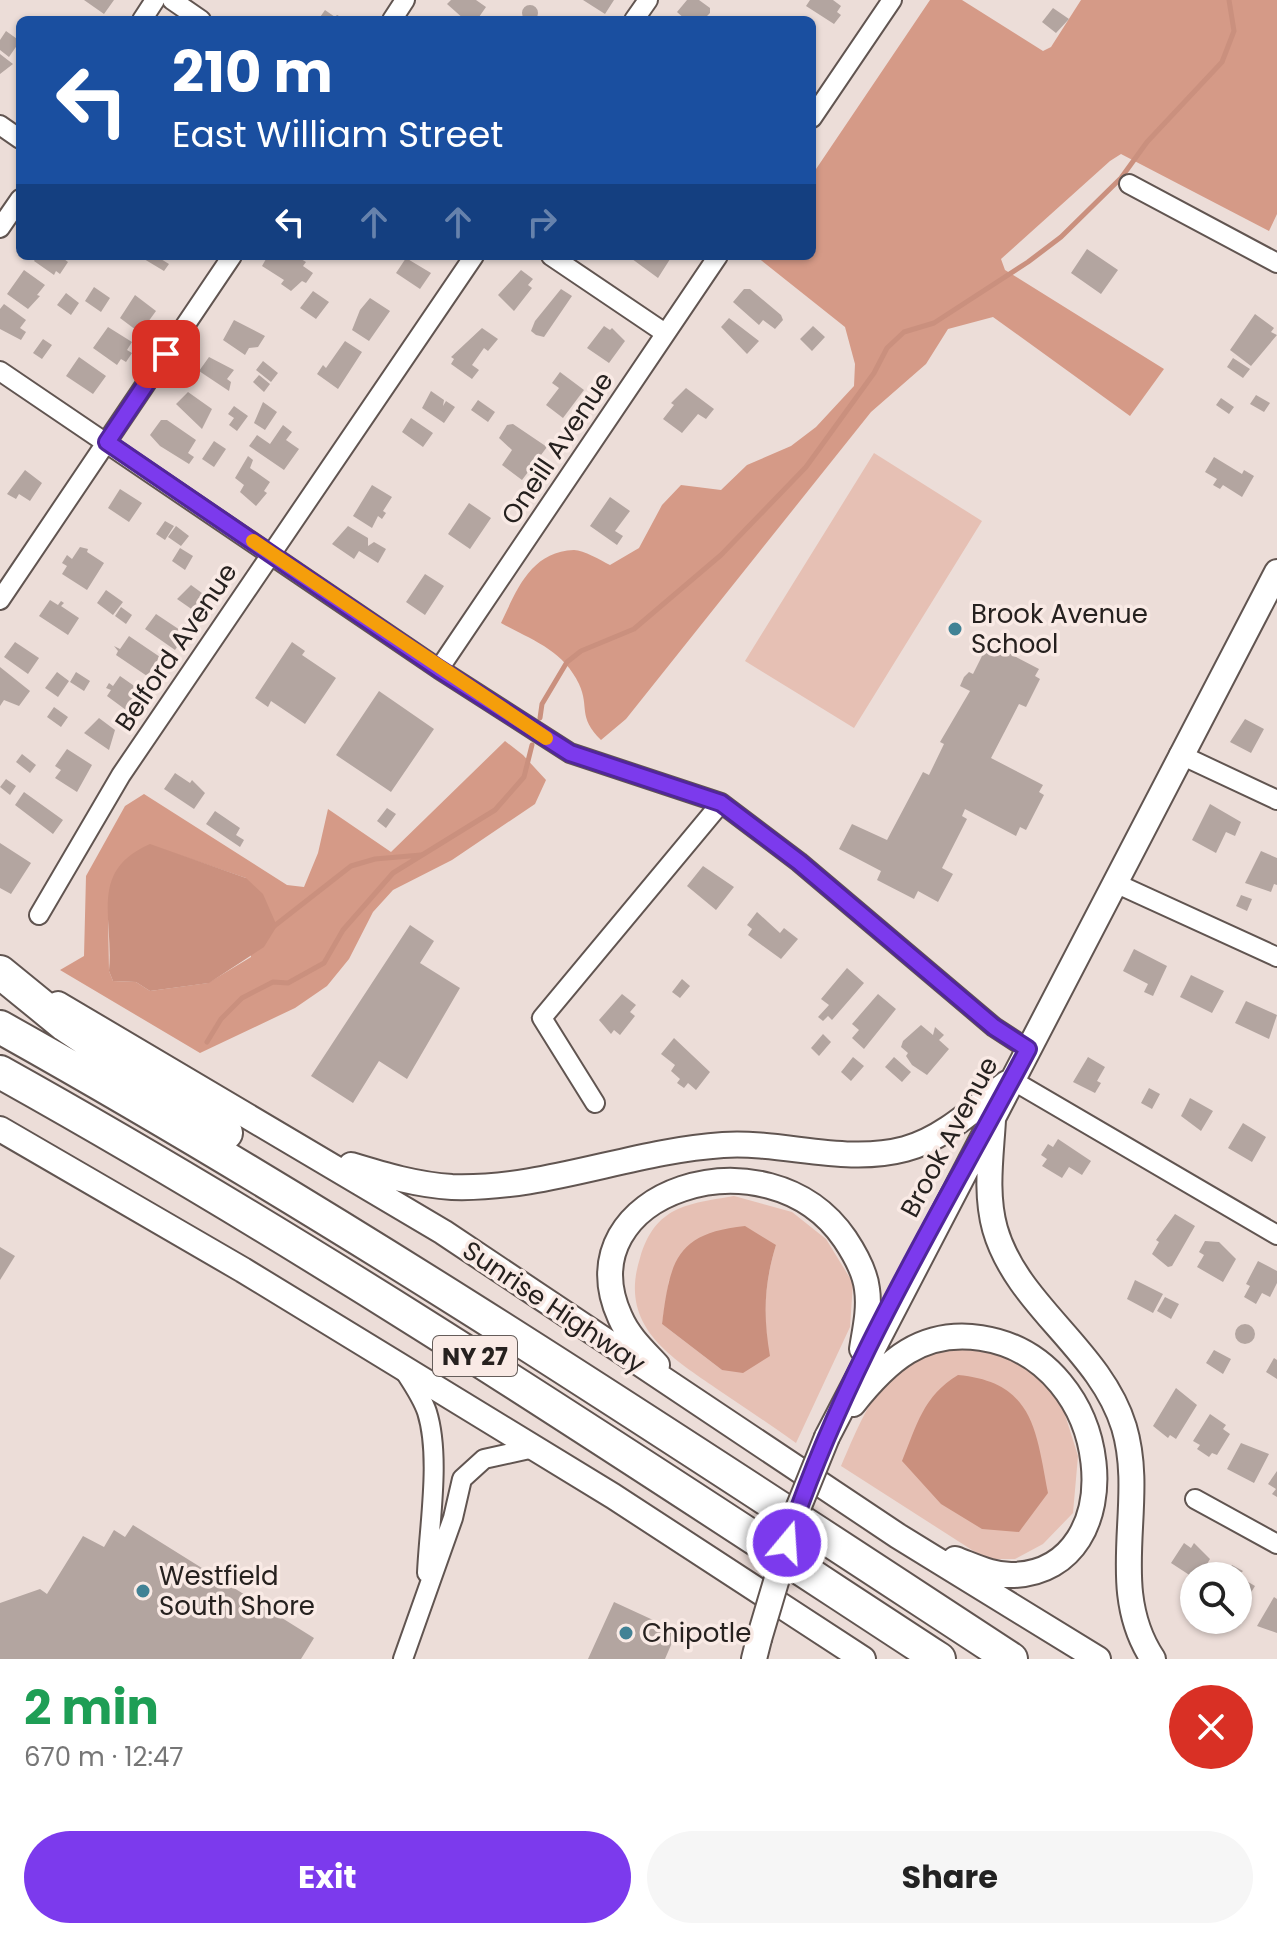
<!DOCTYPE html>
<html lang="en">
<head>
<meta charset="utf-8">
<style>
  body { margin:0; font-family:Poppins,sans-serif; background:#f6f6f6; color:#222; height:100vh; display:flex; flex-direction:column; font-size:30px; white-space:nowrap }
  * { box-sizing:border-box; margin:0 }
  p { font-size:26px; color:#767676 }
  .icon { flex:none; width:44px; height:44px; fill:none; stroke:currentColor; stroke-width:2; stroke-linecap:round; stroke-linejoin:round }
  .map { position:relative; height:1659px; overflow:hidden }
  .side { display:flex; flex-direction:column; background:#fff; flex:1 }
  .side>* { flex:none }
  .hud { position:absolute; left:16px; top:16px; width:800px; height:244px; border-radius:12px; box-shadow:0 2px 6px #0004; background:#1a4fa0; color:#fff; overflow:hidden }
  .buttons { position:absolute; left:1180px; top:1562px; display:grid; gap:16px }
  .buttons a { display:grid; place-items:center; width:72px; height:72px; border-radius:50%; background:#fff; box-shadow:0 2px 6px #0004; font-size:40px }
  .pin { position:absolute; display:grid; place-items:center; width:68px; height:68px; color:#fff; margin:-34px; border-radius:16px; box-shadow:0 4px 12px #0006 }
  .me { position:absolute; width:88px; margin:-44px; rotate:18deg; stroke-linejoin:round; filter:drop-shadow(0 0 6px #0008) }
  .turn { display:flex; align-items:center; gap:28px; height:168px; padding:0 24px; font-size:36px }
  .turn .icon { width:104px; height:104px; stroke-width:2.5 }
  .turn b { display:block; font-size:56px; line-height:68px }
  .lanes { display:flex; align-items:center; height:76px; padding:0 24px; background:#0003; justify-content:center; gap:40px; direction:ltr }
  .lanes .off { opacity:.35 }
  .round { display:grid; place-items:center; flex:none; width:84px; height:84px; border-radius:42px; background:#f6f6f6 }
  .headline { display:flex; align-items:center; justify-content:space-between; height:136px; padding:0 24px }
  h1 { font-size:48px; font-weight:700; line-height:60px; color:#1e9e55 }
  .button { display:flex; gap:16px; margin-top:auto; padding:16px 24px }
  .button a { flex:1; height:92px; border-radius:48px; background:#7c3aed; color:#fff; font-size:32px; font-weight:700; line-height:92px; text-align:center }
  .button a+a { background:#f6f6f6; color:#222 }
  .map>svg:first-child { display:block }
</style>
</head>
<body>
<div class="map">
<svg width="1277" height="1659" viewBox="0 0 1277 1659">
  <rect width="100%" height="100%" fill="#ecddd8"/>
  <path fill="#e6c0b4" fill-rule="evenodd" d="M874,453L982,521L854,728L745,661Z
    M734,1196L792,1212L826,1239L853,1283L850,1327L796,1443C771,1425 745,1408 720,1391C671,1357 618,1327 640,1258C655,1206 687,1204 734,1196ZM776,1245C764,1284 763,1317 769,1356L722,1370L662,1324L669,1280Z
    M972,1342L1033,1368L1061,1402L1078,1456L1073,1513L1043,1544L1015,1559H986L841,1466C858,1427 877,1376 917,1355C933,1347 955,1346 972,1342Z"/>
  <path fill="#d59a87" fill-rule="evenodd" d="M930,0H962L1043,51L1051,47L1081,0H1277V214L1269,231L1121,154L1110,161L1001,259L1005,270L1164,369L1130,416L993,317L948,329L926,364L871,412L626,719L601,740C577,716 590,708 579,684C563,650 532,640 501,623C517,590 530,552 574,550C584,550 600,560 610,565L639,548L662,505L681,485L721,490L747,465L791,446L816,427L854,386L855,364L845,327L757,257L812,256V175Z
    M505,741L523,755L546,780L535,804L452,860L393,890L373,912L349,959L327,986L295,1008L200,1053L60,970L84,956L86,876L125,806L144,794L287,885L304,887L318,853L328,809L391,852ZM150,845L246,878L251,957L208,983L150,991L136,982L113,981L109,971L108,914Z"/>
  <path fill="#ca907e" d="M150,844L246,878L263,894L277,926L264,947L209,983L150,991L136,982L113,981L109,971C114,918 88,871 150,844Z
    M745,1226L776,1245C764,1284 763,1316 770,1356L743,1373L722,1370L662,1324C670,1261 676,1233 745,1226Z
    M958,1375C1034,1382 1036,1431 1048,1493L1019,1532L982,1529L941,1504L902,1461C917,1425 923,1396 958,1375Z"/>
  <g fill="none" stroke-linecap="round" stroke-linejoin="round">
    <path stroke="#ca907e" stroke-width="5" d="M540,718L542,704L567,662L581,651L634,629L721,555L806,467L874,373L887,348L904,332L934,323L1028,262L1061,237L1121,178L1147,142L1222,62L1234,31L1229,0
      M273,927L351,866L375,859L421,855
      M207,1042L221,1019L242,998L273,982L288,983L324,963L343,930L393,873L495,810L524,777L532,745"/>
  </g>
  <path fill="#b3a5a0" d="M84,0H114L104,14Z
    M451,0H476L486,7L479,17L482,20H465L447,4Z
    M583,0H614L605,14Z
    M687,0H699L710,8V13L703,20H686L677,12Z
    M810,0H833L841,6L837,12L841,15L834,24L806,6Z
    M522 13a8 8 0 1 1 16 0a8 8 0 1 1-16 0Z
    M1053,8L1069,19L1056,33L1042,22Z
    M325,10L335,17L337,15L343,18L318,20Z
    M6,31L20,41L9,57L0,50V40Z
    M0,54L13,64L0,74Z
    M1087,249L1118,270L1101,294L1071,273Z
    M37,256H67L64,259L68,262L60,274L56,271L54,275L34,261Z
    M139,256H156L169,264L164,271Z
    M263,256L301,259L306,262L303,266L313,273L306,283L302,281L291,291L281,284L284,280L262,266L266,259Z
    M628,256H672L658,278Z
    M406,258L431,273L420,289L396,273Z
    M24,270L45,285L37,295L40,296L28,309L7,294Z
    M521,270L533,279L528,285L532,288L514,311L498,295Z
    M94,287L110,298L101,312L85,301Z
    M561,289L572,296L544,337L536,335L531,331L535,321Z
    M744,289H750L781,315L783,320L775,329L763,320L759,325L733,302Z
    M313,291L329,302L316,319L300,308Z
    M66,293L79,303L71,315L57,305Z
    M135,295L156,311L140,333L120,318Z
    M370,298L390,311L369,341L352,330L360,310Z
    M4,304L26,320L20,328L26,332L21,340L0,329V309Z
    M1255,314L1274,328L1271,332L1277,335L1251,366L1230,350Z
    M729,318L759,341L747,354L721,327Z
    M234,320L265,336L258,347L249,348L245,355L223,340Z
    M604,326L610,330L612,328L625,341L609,363L587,348Z
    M813,326L825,337L812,351L800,339Z
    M108,327L132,342L127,350L132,353L126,362L121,359L117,365L93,348Z
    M482,328L498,339L488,351L484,348L472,365L479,370L472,379L451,364L454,359L451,357Z
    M43,339L52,345L42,359L33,353Z
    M345,341L362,352L338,389L317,374L323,365L326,368Z
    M79,357L106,376L93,394L66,376Z
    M209,357L234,370L227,379L231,382L229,391L199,371Z
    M1233,358L1250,369L1243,378L1227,367Z
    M263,361L278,373L271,382L256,370Z
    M560,372L584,390L563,418L546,405L559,388L552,383Z
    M259,375L270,384L264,392L253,382Z
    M686,388L714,409L706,419L698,414L682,433L663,419L674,405L671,403Z
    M431,391L444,400L443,406L446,401L455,407L444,423L422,408Z
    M188,392L212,409L202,429L176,404Z
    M1256,395L1270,403L1264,412L1250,404Z
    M1221,398L1234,407L1229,414L1216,405Z
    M478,400L495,412L488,422L471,410Z
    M263,402L277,412L265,430L254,423Z
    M234,406L248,416L237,431L229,425L234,418L228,414Z
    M411,418L433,433L423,447L402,432Z
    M161,420H167L196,440L188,453L194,457L189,464L160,446L150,435Z
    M513,424L547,447L522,480L502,465L512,450L499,438L507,425Z
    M283,425L292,432L286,440L299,449L284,470L249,446L257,435L270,444Z
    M214,441L226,449L214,467L202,459Z
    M248,456L253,460L250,468L270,482L264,491L267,493L256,506L240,492L244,485L235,478Z
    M1214,457L1242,474L1244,470L1254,476L1242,497L1223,485L1220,489L1213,485L1217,479L1205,472Z
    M25,470L42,483L30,501L19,494L16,499L7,494Z
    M372,485L392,497L383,511L386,513L382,519L378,516L372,528L353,516Z
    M120,489L142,503L129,522L108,508Z
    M610,497L630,511L615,531L623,536L617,545L590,526Z
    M469,503L491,518L470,549L448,534Z
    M165,521L174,526L165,540L156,534Z
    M176,526L189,536L181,546L168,537Z
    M348,526L368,538V546L374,542L386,549L378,563L359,551L354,559L332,544Z
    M80,547L88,549L87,552L104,563L87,590L62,574L67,566L62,563L67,555L72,559Z
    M180,548L193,556L185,570L172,561Z
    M425,574L444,586L425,615L406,602Z
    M191,585L206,596L201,603L206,607L200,615L177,599Z
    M106,590L123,602L113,615L97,603Z
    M50,600L58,605L61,601L64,603L61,606L79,618L68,635L39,616Z
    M121,607L132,615L126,624L115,616Z
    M156,614L186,634L175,650L145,629Z
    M129,636L160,657L147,676L116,655L118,651L114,646L120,649Z
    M15,642L39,658L28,674L4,657Z
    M292,642L305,651L302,655L336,678L305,724L271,701L268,707L255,698Z
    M997,647L1039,669L1035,676L1040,679L1026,707L1019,704L991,758L1043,785L1039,792L1044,795L1026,830L1020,827L1016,836L965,809L962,816L967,819L942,868L953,874L938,902L918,891L914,899L877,880L881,871L839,849L852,824L887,840L923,772L929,775L944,744L940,742L970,691L960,686L964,677L969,672L973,674L986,648L994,653Z
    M0,667L30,691L19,706L4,700L0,706Z
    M57,672L69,681L58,697L45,688Z
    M76,672L90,681L84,691L70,682Z
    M120,676L140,690L133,706L130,703L126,710L107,696L111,690L106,688L109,683L113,686Z
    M379,691L434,729L391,792L336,755Z
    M54,707L68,717L61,727L47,717Z
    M99,718L115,730L109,750L84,733Z
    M1245,719L1264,729L1251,753L1230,742Z
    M67,749L92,765L77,792L55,778L61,770L55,766Z
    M22,754L36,765L30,773L16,762Z
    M175,773L190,783L192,780L205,793L194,809L164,789Z
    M6,779L16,786L10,795L0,787Z
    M24,792L63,820L53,834L15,805Z
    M1210,804L1241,822L1235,836L1226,832L1216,853L1192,840Z
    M387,808L396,814L386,828L377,821Z
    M215,811L240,828L236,835L244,840L240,847L206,824Z
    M0,843L31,863L11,894L0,888Z
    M1261,851L1277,858V885L1274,884L1271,892L1245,883Z
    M703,866L734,887L716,910L687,886Z
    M1241,895L1252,899L1247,911L1236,906Z
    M757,912L780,933L784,928L798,939L781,959L748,935L752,929L747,925Z
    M410,925L434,941L420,963L460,988L407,1079L379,1061L353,1103L311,1076Z
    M1134,949L1167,966L1153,996L1144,992L1148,984L1123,971Z
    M847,968L864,983L832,1020L828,1016L823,1021L818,1017L829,1005L821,999Z
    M1191,975L1224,991L1212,1013L1180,997Z
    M682,979L690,986L680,998L672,992Z
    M622,994L636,1005L630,1012L635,1016L620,1035L614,1030L611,1034L599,1020Z
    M878,994L896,1009L864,1049L852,1038L859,1030L852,1024Z
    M1246,1001L1277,1015L1269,1039L1235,1023Z
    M921,1025L933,1035L935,1027L944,1035L939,1040L949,1049L927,1075L912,1065L906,1056L908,1053L901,1047L903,1041Z
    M823,1034L831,1042L819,1056L811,1048Z
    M674,1038L710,1072L696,1090L688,1083L684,1088L677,1083L680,1079L671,1071L675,1065L661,1054Z
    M853,1057L864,1066L851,1081L841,1072Z
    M894,1057L911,1072L902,1082L885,1067Z
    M1088,1057L1105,1067L1097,1081L1101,1083L1095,1093L1073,1082Z
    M1149,1088L1160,1094L1152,1109L1141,1103Z
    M1190,1098L1213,1111L1201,1131L1181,1116Z
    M1243,1123L1266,1137L1252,1162L1228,1148Z
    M1058,1139L1091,1161L1082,1175L1069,1167L1062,1178L1042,1166L1047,1159L1041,1155L1048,1144L1053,1147Z
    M1175,1214L1195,1226L1172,1266L1168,1267L1152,1254L1159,1242L1156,1240Z
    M1205,1241L1219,1242L1236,1259L1223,1282L1197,1267L1204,1255L1199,1252Z
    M0,1247L15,1256L0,1280Z
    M1258,1261L1277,1271V1283L1270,1297L1262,1293L1256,1304L1244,1297L1250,1286L1246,1284Z
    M1135,1280L1163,1294L1153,1313L1127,1299Z
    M1165,1297L1179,1304L1171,1319L1157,1311Z
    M1235 1334a10 10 0 1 1 20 0a10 10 0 1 1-20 0Z
    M1214,1350L1231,1359L1223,1374L1206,1363Z
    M1274,1358L1277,1360V1379L1266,1372Z
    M1176,1388L1197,1405L1176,1439L1170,1435L1168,1438L1153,1426Z
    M1210,1414L1226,1425L1223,1429L1230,1434L1217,1455L1212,1453L1209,1457L1197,1449L1200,1445L1193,1441Z
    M1241,1443L1269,1454L1254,1483L1227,1469Z
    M1277,1471V1497L1272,1494L1276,1489L1268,1484Z
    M133,1525L314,1638L301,1659H0V1603L40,1589L47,1594L83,1536L104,1547L114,1530L125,1537Z
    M1184,1543L1191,1548L1194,1543L1210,1559L1200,1576L1194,1578L1171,1563Z
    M1232,1565L1243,1571L1238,1576L1255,1586L1244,1604L1238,1601V1576H1216L1222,1566L1229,1570Z
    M1274,1597L1277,1599V1633L1257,1626Z
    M614,1602L677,1631L665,1659H588Z"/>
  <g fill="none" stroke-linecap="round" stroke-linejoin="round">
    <defs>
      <path id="street" d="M172,0L201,20
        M142,20L155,0
        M392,20L405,0
        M634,20L648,0
        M812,118L892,0
        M0,125L20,139
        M1129,184L1277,263
        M0,228L20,199
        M551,256L665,333
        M0,371L439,669L570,753L721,803L799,862L994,1027L1028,1049
        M0,600L232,256
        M439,669L718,256
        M1179,754L1277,800
        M1113,882L1277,957
        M39,915L121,775L474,256
        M1012,1080L1277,1235
        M595,1103L542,1018L721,803
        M403,1369C412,1383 422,1397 427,1412C441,1457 429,1526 427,1573
        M1195,1499L1277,1544
        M403,1659L453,1518L462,1479L484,1459L534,1448"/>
      <path id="secondary" d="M58,1004L443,1232L898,1536L1098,1659
        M993,1120C991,1156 985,1193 995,1229C1017,1306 1100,1349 1124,1427C1147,1504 1105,1587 1153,1659
        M0,1129L243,1270L613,1496L863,1659
        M351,1165C384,1175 417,1185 452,1187C545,1190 631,1151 723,1145C783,1141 845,1165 905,1149C943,1139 976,1107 1007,1083
        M657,1365C643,1350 628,1336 620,1317C563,1192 768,1126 845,1239C855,1254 865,1271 867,1289C870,1309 865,1330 862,1349
        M853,1404C887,1361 922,1329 981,1338C1117,1359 1134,1570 1014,1575C993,1576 974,1566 955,1559
        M827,1437L1277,572
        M754,1659L759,1639"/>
      <path id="highway" d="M0,972L65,1025L226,1133
        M0,1027C347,1221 678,1441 1011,1659
        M0,1072C323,1252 630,1457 939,1659"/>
    </defs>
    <use href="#street" stroke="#615551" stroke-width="22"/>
    <use href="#secondary" stroke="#615551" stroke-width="28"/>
    <use href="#highway" stroke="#615551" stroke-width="36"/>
    <use href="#street" stroke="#fff" stroke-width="18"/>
    <use href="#secondary" stroke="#fff" stroke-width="24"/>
    <use href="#highway" stroke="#fff" stroke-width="32"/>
    <defs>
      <path id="secondary-bridge" d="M759,1639L797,1511L827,1437"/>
    </defs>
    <use href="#secondary-bridge" stroke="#615551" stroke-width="28" stroke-linecap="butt"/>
    <use href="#secondary-bridge" stroke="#fff" stroke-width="24"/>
  </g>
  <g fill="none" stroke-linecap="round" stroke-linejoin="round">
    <defs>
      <path id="route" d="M166,354L107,442L439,669L570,753L721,803L799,862L994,1027L1028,1049C943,1210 843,1369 787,1543"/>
    </defs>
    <use href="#route" stroke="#51269a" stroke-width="20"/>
    <use href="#route" stroke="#7c3aed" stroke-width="14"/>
    <path stroke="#f59e0b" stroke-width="14" d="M253,541L546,738"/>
  </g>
  <g fill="#418295" stroke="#f9eae5" stroke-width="3">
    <circle cx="955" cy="629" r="8"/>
    <circle cx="143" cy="1591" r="8"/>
    <circle cx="626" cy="1633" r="8"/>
  </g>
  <g text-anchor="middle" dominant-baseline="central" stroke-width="7" stroke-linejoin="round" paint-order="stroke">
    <rect fill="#f9eae5" stroke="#655d5a" stroke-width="2" x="433" y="1336" width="84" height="40" rx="6"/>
    <g font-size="24" font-weight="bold" fill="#26211f">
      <text x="475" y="1356">NY 27</text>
    </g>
    <g font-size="26" fill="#26211f" stroke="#f9eae5">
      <text transform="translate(557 448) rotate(-56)">Oneill Avenue</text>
      <text transform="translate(176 647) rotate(-56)">Belford Avenue</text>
      <text transform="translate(949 1137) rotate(-62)">Brook Avenue</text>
      <text transform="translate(554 1307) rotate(34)">Sunrise Highway</text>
    </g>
    <g font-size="26" fill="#26211f" stroke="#f9eae5" text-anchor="start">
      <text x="971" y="614">Brook Avenue<tspan x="971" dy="30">School</tspan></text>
      <text x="159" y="1576">Westfield<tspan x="159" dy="30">South Shore</tspan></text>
      <text x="642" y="1633">Chipotle</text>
    </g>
  </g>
</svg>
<div class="buttons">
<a><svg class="icon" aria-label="search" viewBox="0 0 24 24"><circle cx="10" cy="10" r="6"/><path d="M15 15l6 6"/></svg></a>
</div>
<div class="pin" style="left:166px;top:354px;background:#d93025"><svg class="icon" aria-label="arrive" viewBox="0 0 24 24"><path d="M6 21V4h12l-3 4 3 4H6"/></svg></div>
<svg class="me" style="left:787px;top:1543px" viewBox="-20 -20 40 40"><circle r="17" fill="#7c3aed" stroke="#fff" stroke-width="3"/><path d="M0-11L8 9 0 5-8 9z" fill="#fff"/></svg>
<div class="hud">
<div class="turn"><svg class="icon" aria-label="left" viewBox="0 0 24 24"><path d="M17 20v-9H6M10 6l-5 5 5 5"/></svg><div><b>210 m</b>East William Street</div></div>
<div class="lanes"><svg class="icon" aria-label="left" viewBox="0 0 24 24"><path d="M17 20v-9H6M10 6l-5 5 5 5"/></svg><svg class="icon off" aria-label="ahead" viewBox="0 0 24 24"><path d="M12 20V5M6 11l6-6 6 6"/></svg><svg class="icon off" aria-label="ahead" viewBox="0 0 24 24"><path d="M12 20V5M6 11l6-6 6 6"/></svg><svg class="icon off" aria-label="right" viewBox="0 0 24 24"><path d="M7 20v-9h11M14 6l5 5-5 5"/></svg></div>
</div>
</div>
<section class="side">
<div class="headline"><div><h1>2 min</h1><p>670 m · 12:47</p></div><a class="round" style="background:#d93025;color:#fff"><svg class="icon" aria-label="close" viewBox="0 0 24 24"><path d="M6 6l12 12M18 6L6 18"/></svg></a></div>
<div class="button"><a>Exit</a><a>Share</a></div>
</section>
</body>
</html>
